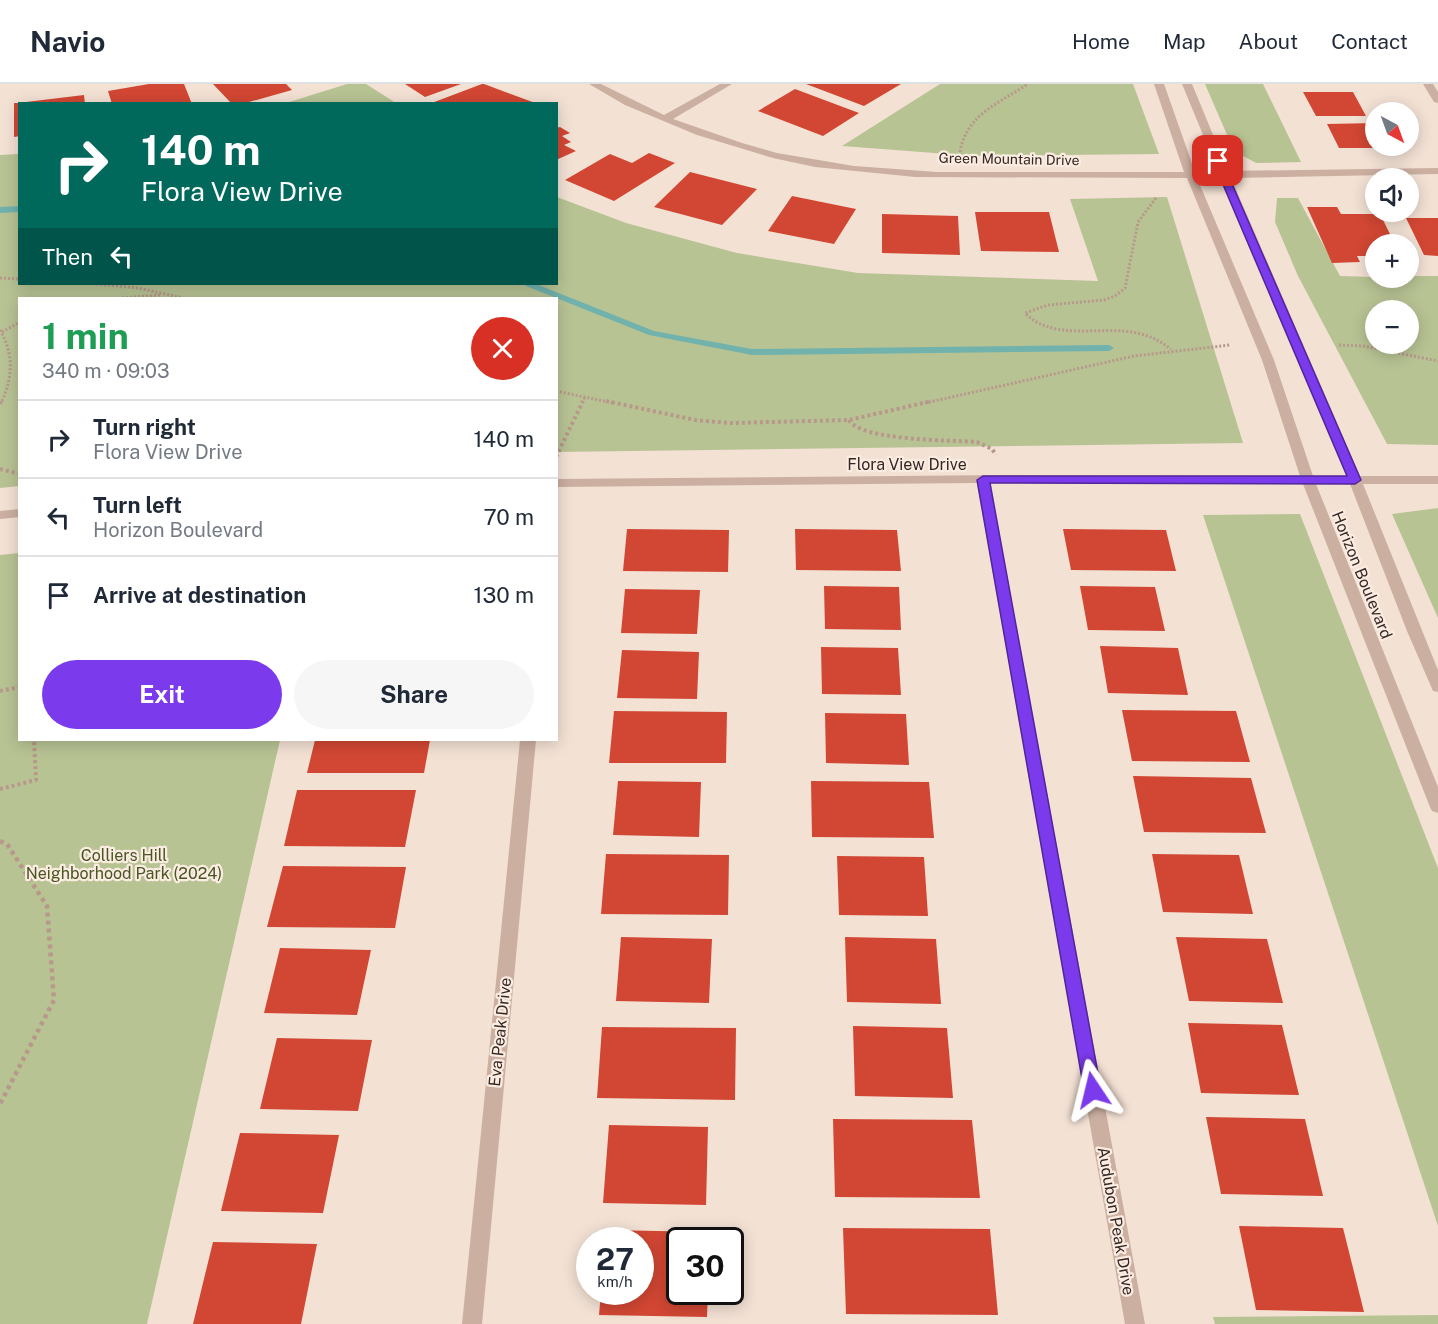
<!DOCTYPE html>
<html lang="en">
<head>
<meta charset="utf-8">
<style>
  body { margin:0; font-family:"Public Sans",sans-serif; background:#f6f6f7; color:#1f2937; height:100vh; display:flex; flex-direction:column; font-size:22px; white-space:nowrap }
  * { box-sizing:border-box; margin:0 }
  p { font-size:20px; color:#747a83 }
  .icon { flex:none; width:33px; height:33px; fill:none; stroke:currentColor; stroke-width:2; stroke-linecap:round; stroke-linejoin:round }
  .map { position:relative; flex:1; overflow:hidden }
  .sheet { position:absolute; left:18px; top:213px; width:540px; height:444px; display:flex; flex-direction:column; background:#fff; border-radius:0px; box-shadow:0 3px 15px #0003 }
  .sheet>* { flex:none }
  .banner { position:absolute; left:18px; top:18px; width:540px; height:183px; border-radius:0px; box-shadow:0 3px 15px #0003; background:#00695c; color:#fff; overflow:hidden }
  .needle { width:39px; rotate:139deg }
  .fabs { position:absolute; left:1365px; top:18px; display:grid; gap:12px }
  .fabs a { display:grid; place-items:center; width:54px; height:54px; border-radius:50%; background:#fff; box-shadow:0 3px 15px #0003; font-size:30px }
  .speed { position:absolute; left:576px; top:1143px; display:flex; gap:12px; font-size:30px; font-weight:700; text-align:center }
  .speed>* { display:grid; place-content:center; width:78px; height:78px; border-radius:50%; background:#fff; box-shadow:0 3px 15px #0003; line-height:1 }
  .speed small { font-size:15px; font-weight:400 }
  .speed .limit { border:3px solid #111; border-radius:9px; background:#fff; color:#111 }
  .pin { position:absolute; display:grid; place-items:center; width:51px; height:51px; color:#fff; margin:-26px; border-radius:12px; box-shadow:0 3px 9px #0006 }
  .me { position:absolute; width:66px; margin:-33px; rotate:350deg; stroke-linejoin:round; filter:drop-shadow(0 0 4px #0008) }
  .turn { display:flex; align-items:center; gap:21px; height:126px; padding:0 24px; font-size:27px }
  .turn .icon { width:78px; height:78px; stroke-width:2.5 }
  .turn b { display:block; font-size:42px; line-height:51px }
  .then { display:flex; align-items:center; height:57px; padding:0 24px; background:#0003; gap:12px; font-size:22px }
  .round { display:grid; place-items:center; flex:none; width:63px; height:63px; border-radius:32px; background:#f6f6f7 }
  .summary { display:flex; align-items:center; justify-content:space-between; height:102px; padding:0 24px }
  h1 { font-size:36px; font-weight:700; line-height:45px; color:#1e9e55 }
  .button { display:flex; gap:12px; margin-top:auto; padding:12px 24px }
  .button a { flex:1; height:69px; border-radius:36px; background:#7c3aed; color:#fff; font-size:24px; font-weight:700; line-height:69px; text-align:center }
  .button a+a { background:#f6f6f7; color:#1f2937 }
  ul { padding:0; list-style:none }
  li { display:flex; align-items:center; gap:18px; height:78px; padding:0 24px; border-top:2px solid #e0e1e3 }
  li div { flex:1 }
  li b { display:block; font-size:22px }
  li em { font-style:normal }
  header { display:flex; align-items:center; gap:36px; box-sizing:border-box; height:84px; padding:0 30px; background:#fff; border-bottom:2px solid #e0e1e3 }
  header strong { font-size:28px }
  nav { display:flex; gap:33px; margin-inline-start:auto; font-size:21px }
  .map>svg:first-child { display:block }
</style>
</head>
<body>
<header>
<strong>Navio</strong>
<nav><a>Home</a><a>Map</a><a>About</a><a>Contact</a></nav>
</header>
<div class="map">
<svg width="1438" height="1240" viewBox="0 0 1438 1240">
  <rect width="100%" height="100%" fill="#f3e1d4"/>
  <path fill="#b8c394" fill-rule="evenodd" d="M347,0H366L396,19H286Z
    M940,0H1133L1159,70L974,72L842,62Z
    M1205,0H1263L1301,78L1256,79L1234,67Z
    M19,70L20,200H556L557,113L626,139L737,169L858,189L1098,197L1070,115L1167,113L1243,359L557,368L556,214H20L19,402L0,404V71Z
    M1277,114H1298L1340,192L1408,194L1409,192H1438V361L1387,360L1298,192L1275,138ZM1376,226H1408V260H1376Z
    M1438,424V534L1392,430Z
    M1300,430L1438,784V1142L1203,431Z
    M19,469L20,656H280L147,1240H0V471Z
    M1438,1231V1240H1215L1213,1233Z"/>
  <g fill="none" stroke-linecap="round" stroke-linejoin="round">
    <path fill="#71b2ad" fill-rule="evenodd" d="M20,122V128L0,129V123Z
      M525,200H536L654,247L752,265L1109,261L1114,264L1109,267L752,271L649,251L526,202Z"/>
  </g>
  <path fill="#d24733" d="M149,0H184L192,20H112L108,7Z
    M213,0H286L292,6L242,20H232Z
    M405,0H461L425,13Z
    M482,0H484L538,20H429Z
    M806,0H901L864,22Z
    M795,5L859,29L823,52L758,27Z
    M1303,8H1353L1366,32H1316Z
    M84,11L85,20H26V18Z
    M14,19H20V52L14,53Z
    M1376,39V62H1390L1392,64H1339L1327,40Z
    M560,43L570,49L562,52L571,58L564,61L576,67L556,76V44Z
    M649,69L675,79L614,117L565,96L610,70L632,79Z
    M690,88L757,105L722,141L654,123Z
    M792,112L856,125L834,160L768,147Z
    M1307,123H1337L1341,130H1380L1395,160H1376V172H1357L1360,178L1332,179Z
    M975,128H1049L1059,168L981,167Z
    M882,130L958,132L960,171L882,169Z
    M1406,134H1438V172L1424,171Z
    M627,445L729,446L728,488L623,487Z
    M795,445L897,446L901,487L796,486Z
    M1063,445L1166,446L1176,487L1071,486Z
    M824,502L899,503L901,546L825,545Z
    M1080,502L1155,503L1165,547L1088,546Z
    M625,505L700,506L697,550L621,549Z
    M1100,562L1178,564L1188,611L1108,609Z
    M821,563L898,564L901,611L822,610Z
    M622,566L699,568L697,615L617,614Z
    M1122,626L1236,627L1250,678L1132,677Z
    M614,627L727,628L726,679H609Z
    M825,629L906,630L909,681L826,679Z
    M315,656H430L424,689H307Z
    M1133,692L1251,694L1266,749L1144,748Z
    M618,697L701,698L699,753L613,751Z
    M811,697L929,698L934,754L812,753Z
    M297,706H416L405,763L284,762Z
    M606,770L729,771L728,831L601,830Z
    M1152,770L1239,771L1253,830L1163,828Z
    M837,772L924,773L928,832L839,831Z
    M283,782L406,783L395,844L267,843Z
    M621,853L712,855L709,919L616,917Z
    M845,853L936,855L941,920L847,918Z
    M1176,853L1267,855L1283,919L1189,917Z
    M280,864L371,866L357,931L264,929Z
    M1188,939L1282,941L1299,1011L1201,1009Z
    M853,942L947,944L953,1014L855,1012Z
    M602,943L736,944L735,1016L597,1014Z
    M277,954L372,956L358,1027L260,1025Z
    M1206,1033L1305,1035L1323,1112L1221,1110Z
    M833,1035L972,1036L980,1114L835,1113Z
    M609,1041L708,1043L706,1121L603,1119Z
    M240,1049L339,1051L323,1129L221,1127Z
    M1239,1142L1343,1144L1364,1228L1256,1226Z
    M843,1144L990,1145L998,1231L846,1230Z
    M606,1146L710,1148L709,1156H680V1208H708L707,1233L599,1231L601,1208H640V1156H605Z
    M213,1158L317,1160L301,1240H193Z"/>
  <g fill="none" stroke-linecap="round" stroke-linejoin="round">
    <path stroke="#b7988a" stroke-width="3" stroke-dasharray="2 2" stroke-linecap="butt" d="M960,68C966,31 999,19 1028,0
      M1156,114L1138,138L1125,204L1115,212L1104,216L1048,221L1025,229C1053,258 1101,241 1137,249C1151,252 1160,257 1171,265
      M0,194L20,195
      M96,200L138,204L183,214
      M122,214L160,211
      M0,246C14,270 13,294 1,319
      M2,248L20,238
      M1339,261L1363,262L1438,277
      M556,307L613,319
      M582,319L585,313
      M925,319L1134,272L1230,261"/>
    <path stroke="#b7988a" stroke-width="4" stroke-dasharray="3 3" stroke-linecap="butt" d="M606,317L695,336L731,339L849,336L932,317
      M0,320L1,317
      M849,336C861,357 951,356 977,358L992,365L996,371
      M556,373L583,317
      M0,385L20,390
      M0,607L20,603
      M0,705L36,696L34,656"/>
    <path stroke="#b7988a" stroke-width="4.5" stroke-dasharray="4 4" stroke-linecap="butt" d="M0,757L7,760L47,822L54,916L0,1020"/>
    <path fill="#cbafa0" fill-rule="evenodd" d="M589,0H601L664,31L720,0H732L673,35L742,59L777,69L854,82L937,88H1184L1154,0H1164L1195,88L1218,87L1182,0H1192L1228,87L1438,84V90L1231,94L1360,392H1438V400H1363L1438,586V608L1433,607L1407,547L1350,400H1316L1438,703V729L1432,727L1430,723L1303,400L990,399L1145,1240H1125L977,399L556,403V395L1004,391L1300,392L1262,276L1187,94L915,93L815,83L773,74L697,51L625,21ZM1197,94H1220L1347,392H1313L1274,276Z
      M1423,0H1433L1438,8V19L1434,18Z
      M20,425V433L0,435V427Z
      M520,656H536L482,1240H462Z"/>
  </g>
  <path fill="#7c3aed" stroke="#51269a" stroke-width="1.5" d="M1218,74L1222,77L1361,396L1355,400L990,399L1101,1006L1099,1011L1093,1013L1087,1011L1084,1006L977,396L983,392H1347L1213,77Z"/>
  <g text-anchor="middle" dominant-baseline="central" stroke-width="4.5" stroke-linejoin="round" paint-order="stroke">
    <g font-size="14" fill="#342724" stroke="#fbece1">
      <text transform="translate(1009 75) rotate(1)">Green Mountain Drive</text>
    </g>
    <g font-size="16" fill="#342724" stroke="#fbece1">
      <text x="907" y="380">Flora View Drive</text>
      <text transform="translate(1362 491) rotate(68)">Horizon Boulevard</text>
      <text transform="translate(500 948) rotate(-84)">Eva Peak Drive</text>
      <text transform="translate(1116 1137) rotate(80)">Audubon Peak Drive</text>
    </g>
    <g font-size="16" fill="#495525" stroke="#fbece1">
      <text x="124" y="771">Colliers Hill<tspan x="124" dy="18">Neighborhood Park (2024)</tspan></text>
    </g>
  </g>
</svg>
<div class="fabs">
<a><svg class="needle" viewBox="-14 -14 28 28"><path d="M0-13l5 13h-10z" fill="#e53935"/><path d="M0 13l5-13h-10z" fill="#747a83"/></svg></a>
<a><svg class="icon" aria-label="sound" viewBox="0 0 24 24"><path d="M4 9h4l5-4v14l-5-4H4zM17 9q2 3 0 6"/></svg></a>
<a>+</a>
<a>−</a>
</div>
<div class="speed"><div>27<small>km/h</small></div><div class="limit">30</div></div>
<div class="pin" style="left:1218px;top:77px;background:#d93025"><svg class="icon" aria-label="arrive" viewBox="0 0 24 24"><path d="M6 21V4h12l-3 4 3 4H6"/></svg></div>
<svg class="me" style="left:1093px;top:1006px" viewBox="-20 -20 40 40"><path d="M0-17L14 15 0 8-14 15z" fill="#7c3aed" stroke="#fff" stroke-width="4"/></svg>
<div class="banner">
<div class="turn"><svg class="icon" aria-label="right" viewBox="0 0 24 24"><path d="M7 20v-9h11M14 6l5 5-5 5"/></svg><div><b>140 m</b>Flora View Drive</div></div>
<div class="then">Then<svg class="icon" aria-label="left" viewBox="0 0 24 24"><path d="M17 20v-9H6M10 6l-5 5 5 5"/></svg></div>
</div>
<section class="sheet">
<div class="summary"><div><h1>1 min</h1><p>340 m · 09:03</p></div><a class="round" style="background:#d93025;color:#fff"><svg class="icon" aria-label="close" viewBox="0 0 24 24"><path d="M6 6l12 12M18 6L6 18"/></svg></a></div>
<ul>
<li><svg class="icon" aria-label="right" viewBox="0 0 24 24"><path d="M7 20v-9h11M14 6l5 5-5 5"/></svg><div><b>Turn right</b><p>Flora View Drive</p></div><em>140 m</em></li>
<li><svg class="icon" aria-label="left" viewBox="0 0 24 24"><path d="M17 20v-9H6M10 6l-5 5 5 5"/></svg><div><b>Turn left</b><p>Horizon Boulevard</p></div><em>70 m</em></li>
<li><svg class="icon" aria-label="arrive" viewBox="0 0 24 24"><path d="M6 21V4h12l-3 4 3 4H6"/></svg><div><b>Arrive at destination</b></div><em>130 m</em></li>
</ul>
<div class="button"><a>Exit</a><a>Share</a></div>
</section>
</div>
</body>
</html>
